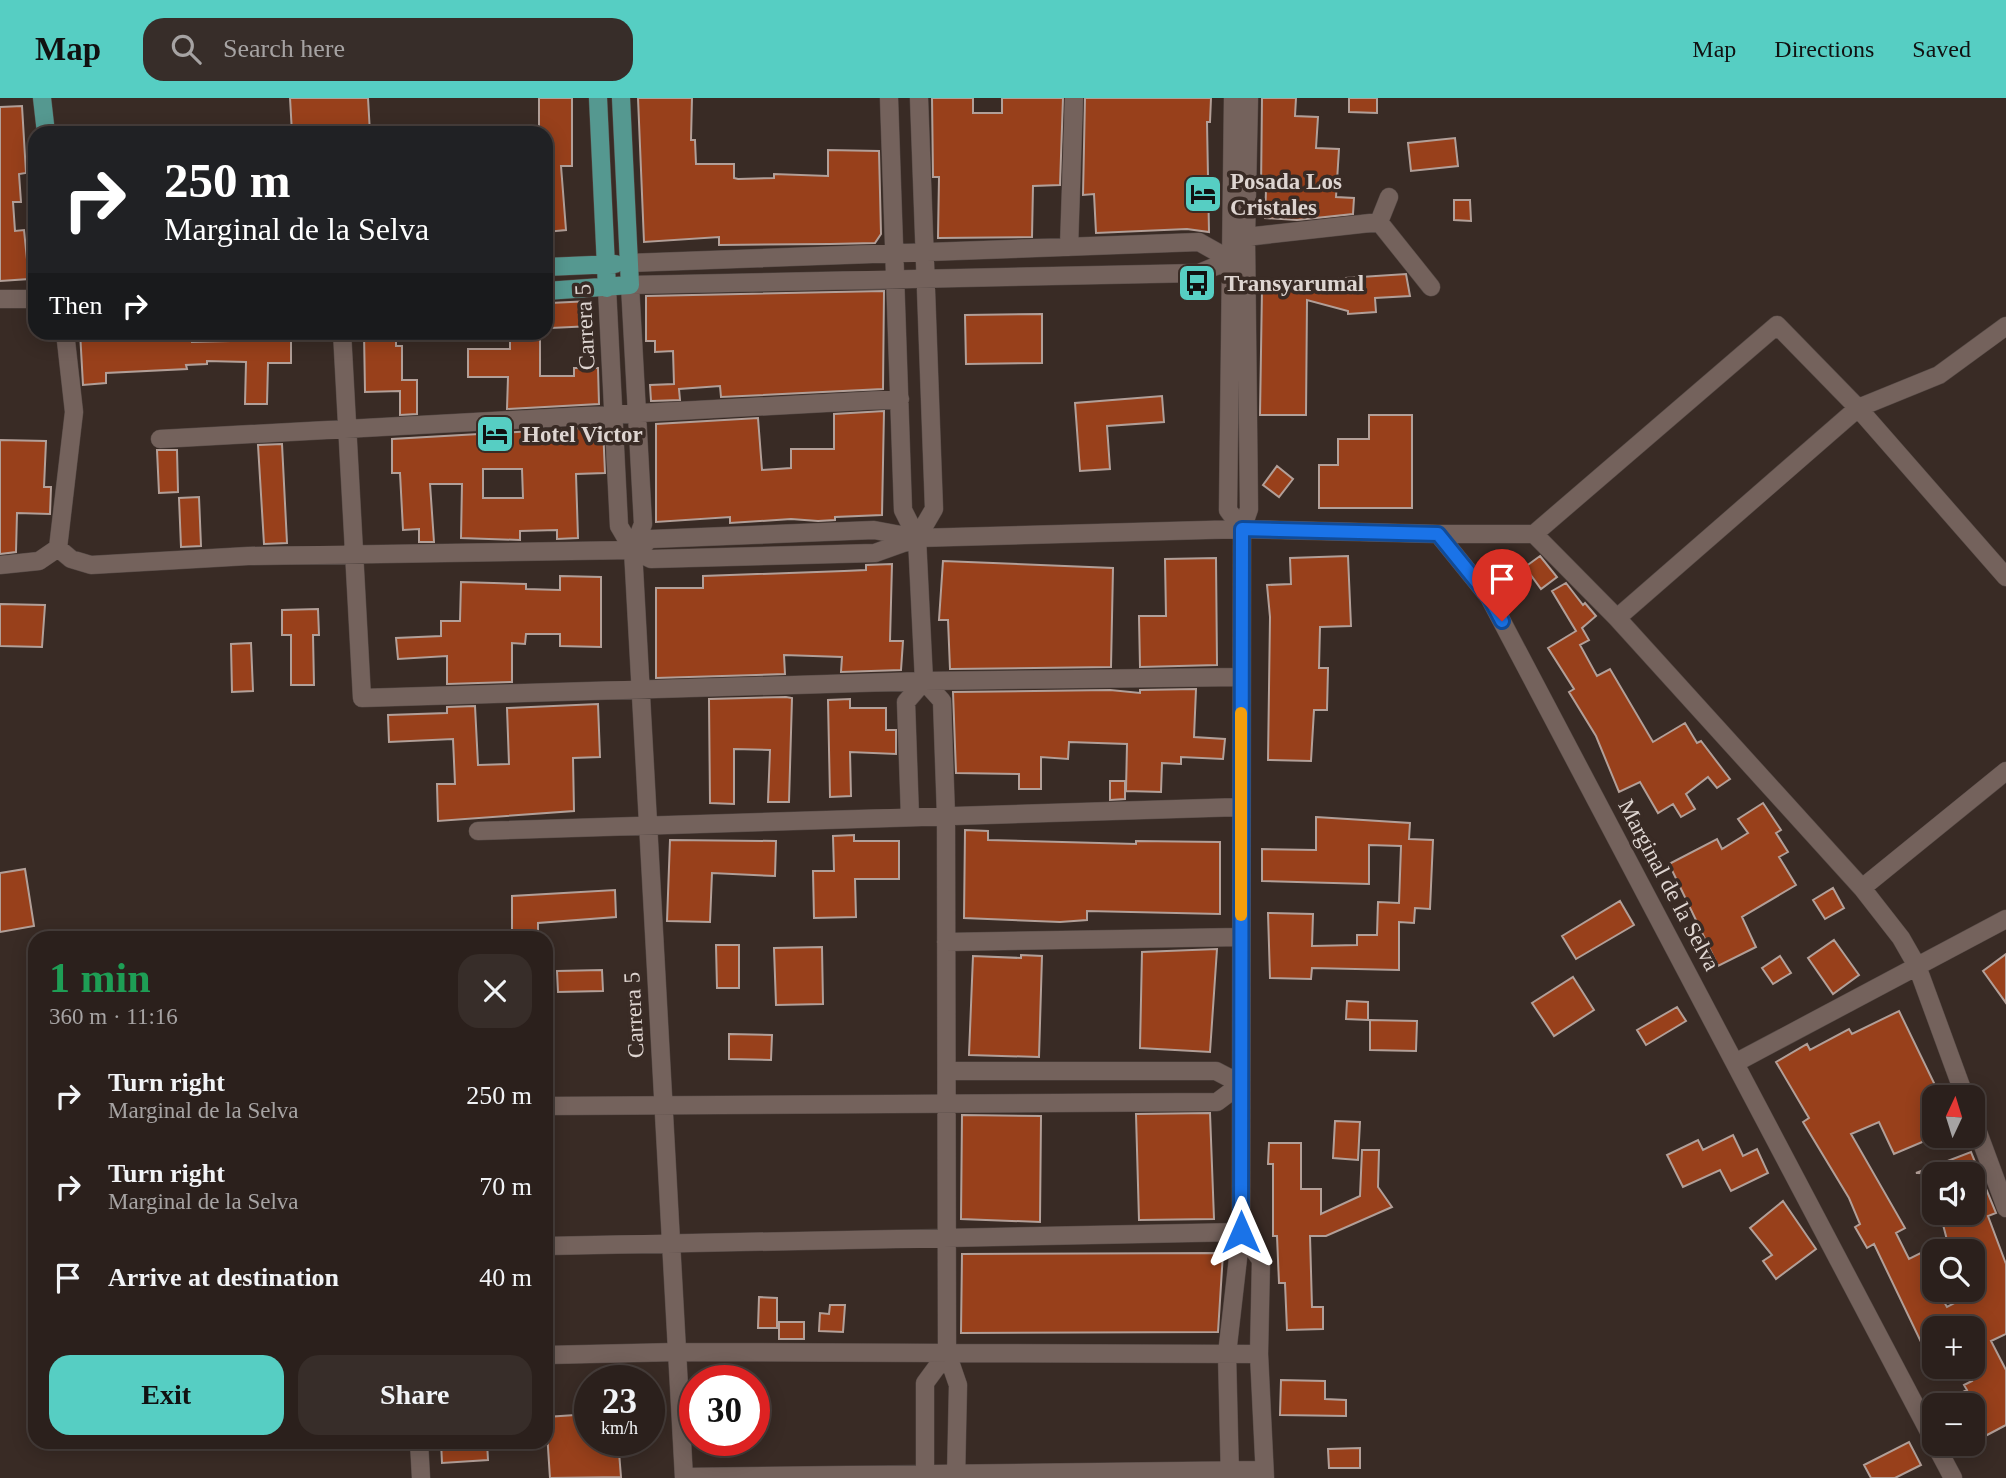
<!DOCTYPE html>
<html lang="en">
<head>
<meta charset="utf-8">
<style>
  body { margin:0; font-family:"Times New Roman",serif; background:#372d29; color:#f1f3f6; height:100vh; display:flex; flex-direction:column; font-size:26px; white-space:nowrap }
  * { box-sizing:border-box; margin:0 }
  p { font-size:23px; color:#a6a3a3 }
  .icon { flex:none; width:38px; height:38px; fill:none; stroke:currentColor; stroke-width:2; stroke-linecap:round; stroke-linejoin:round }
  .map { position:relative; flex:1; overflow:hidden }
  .sheet { position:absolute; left:28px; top:833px; width:525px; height:518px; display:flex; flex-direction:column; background:#2b201c; border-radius:21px; box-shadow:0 4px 18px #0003,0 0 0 2px #473e3b }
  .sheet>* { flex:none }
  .guide { position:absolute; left:28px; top:28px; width:525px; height:214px; border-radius:21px; box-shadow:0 4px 18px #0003,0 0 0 2px #473e3b; background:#202124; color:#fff; overflow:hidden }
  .needle { width:46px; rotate:4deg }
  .tools { position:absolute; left:1922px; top:987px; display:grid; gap:14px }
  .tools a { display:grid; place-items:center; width:63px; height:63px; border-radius:14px; background:#2b201c; box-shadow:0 4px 18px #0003,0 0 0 2px #473e3b; font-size:35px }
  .speed { position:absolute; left:574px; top:1267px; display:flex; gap:14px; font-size:35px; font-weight:700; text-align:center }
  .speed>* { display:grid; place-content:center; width:91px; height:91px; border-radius:50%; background:#2b201c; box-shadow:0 4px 18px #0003,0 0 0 2px #473e3b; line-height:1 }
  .speed small { font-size:18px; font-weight:400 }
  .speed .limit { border:10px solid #d22; background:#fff; color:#111 }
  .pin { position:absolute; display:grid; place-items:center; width:60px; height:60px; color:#fff; margin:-72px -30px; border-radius:50% 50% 50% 0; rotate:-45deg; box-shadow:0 0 7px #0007 }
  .pin .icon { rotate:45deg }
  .me { position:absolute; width:77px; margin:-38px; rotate:0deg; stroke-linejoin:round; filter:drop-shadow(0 0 5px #0008) }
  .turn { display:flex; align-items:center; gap:24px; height:147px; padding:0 21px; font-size:32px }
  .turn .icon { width:91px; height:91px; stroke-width:2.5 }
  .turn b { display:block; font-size:49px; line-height:60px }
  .then { display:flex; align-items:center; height:66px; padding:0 21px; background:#0003; gap:14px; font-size:26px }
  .round { display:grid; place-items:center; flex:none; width:74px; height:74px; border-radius:21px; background:#372d29 }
  .overview { display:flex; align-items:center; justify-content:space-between; height:119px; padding:0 21px }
  h1 { font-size:42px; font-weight:600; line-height:52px; color:#1e9e55 }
  .primary-button { display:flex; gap:14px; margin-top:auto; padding:14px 21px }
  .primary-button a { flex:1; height:80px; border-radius:21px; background:#56cec3; color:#111; font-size:28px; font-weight:600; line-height:80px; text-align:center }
  .primary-button a+a { background:#372d29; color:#f1f3f6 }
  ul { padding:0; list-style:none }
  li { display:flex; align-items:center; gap:21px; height:91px; padding:0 21px }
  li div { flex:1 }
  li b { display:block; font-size:26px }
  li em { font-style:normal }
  header { display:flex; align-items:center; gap:42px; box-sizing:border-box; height:98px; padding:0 35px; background:#56cec3; color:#111 }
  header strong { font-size:33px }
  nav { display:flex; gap:38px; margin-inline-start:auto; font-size:24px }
  .search { width:490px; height:63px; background:#372d29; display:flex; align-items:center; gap:18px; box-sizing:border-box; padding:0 24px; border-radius:21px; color:#a6a3a3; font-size:26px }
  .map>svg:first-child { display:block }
</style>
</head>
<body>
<header>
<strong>Map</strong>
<div class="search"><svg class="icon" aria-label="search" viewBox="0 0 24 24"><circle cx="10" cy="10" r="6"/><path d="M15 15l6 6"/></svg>Search here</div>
<nav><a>Map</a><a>Directions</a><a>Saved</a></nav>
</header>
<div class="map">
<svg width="2006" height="1380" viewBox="0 0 2006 1380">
  <rect width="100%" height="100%" fill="#392b25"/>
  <path fill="#98401b" stroke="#b29f98" stroke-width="2" fill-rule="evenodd" d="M290,0H368L370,35H292Z
    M539,0H572V68H561L566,132L546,134V35H539Z
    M638,0H692L691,42H695L696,66H734V80L738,81L774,80V76L828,78V52L879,53L881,136L875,145L830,146L719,147V139L644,144Z
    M932,0H973V15H1002V0H1063L1060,87L1033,88L1032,139L938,140L939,79H933Z
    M1085,0H1211L1210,24H1207L1209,134L1187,131L1096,135L1094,96L1083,97Z
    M1262,0H1296L1295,18L1318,19L1316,50L1339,51L1336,99L1354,100L1353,116L1297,122L1265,120L1266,92H1261Z
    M1349,0H1377V15L1349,14Z
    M22,8L26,75L19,76L21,104H13L15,133L24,132L29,181L0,183V9Z
    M1455,40L1458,68L1411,73L1408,45Z
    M1454,102H1470L1471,123L1454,122Z
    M1406,176L1410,198L1375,200L1376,214L1348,216V213L1307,202L1306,317H1260L1262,191H1319L1320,186L1330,181Z
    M884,193L883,291L721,299L720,288L679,291L680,302L651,303L650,287L674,286L673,253L655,254V243H646V198Z
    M591,203L592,228L551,230L550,205Z
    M1042,216V265L966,266L965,217Z
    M80,234H192V244L230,243V234H291V265H268L267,306H245L246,264L207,263V266L186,267L187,271L106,275V285L83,287Z
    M364,234H396V248H402V282H417V316L400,317V293L365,294Z
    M510,234H540V278H574V270H598L599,306L507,311L508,279H468V251H510Z
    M1162,298L1164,324L1107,328L1110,371L1080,373L1075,305Z
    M884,313L882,417L835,419V422L818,423L791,421L730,425V419L656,424V326L758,320L762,372L791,370V351H834V316Z
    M1369,317H1412V410H1319V367H1338V341H1369Z
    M603,329L605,375L576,376L578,440L557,441V432L520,433V442L461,440L462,386H430L434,444H419V431L403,432L400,375H392V341ZM483,371H522L523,400H483Z
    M0,342L46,343L44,389H51L50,416L17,415L16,454L0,456Z
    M282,346L287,445L264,446L258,347Z
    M157,352H177L178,394L159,395Z
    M1277,368L1293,381L1279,399L1263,387Z
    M199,399L201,448L181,449L179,400Z
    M1348,458L1351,528L1320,529L1319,570H1328L1327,612H1314L1311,663L1268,662L1270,519L1267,487L1291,486L1290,460Z
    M1540,458L1557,479L1541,491L1525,469Z
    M1216,460L1217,567L1140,569L1139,518H1166L1165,461Z
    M943,463L1113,470L1111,569L950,571L948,522H939Z
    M892,466L890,543H903L901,572L841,574L842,559L784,557L785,576L656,580V490H703V478L844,473L866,472V467Z
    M560,478L601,479V549L560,548V536H526L525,546L512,545V584L447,586V558L398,561L396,540L441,538V523H460L461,484L526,486V491L560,492Z
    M1566,485L1583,507L1585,505L1596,518L1582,530L1589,542L1580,547L1597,578L1610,571L1653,644L1685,625L1697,645L1701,643L1730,681L1717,690L1708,679L1686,696L1695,711L1681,719L1673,706L1658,715L1640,684L1619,694L1596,638L1569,594L1574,591L1548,550L1576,533L1552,493Z
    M0,506L45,507L42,549L0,548Z
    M318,511L319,537H313L314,587H291V537H282V512Z
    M251,545L253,593L232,594L231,546Z
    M1196,591L1194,639L1225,641L1223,661L1181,659V666L1162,665L1161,694L1126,693L1127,646L1069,644L1068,661L1041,659V691H1019V676L956,675L953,594L1110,592L1140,595V592Z
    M786,599L792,600L789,704H768L770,652L734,651V706L710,705L709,601Z
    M850,601V610H886V632H896V656L850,654L851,698L830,699L828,602Z
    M598,606L600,659L573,660L574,713L438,723L437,686H455L453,641L389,644L388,617L447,615V609L475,608L478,667L509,666L507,610Z
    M1110,683H1125V701L1110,702Z
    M1763,705L1781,732L1776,735L1788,754L1779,759L1796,787L1742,819L1756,849L1718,868L1669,766L1717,741L1722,751L1748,735L1738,721Z
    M1316,719L1410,725L1409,741L1433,742L1430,811L1415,810L1414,825L1399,824V872L1312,870L1311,881L1270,880L1268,815L1313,816L1312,848L1357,847V837H1377L1378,804L1399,805L1401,748L1369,747V786L1262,783V751L1316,752Z
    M965,732L988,733V742L1136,746V743L1220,744V816L1087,813V822L1060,824L964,820Z
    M854,737V743H899V781H855L856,819L814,820L813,773H834L833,738Z
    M670,742L776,743L775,778L712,775L710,824L667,823Z
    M25,771L34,828L0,834V775Z
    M1833,790L1844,810L1825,821L1813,802Z
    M615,792L616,819L538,825V840H512V798Z
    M1620,803L1634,827L1576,861L1562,838Z
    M1834,842L1859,877L1833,896L1808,860Z
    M716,847H739V890H717Z
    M822,849L823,906L776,907L774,850Z
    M1217,851L1210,954L1140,950L1142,854Z
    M2006,856V905L1983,873Z
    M1021,857L1042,858L1039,959L969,957L973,858L1021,860Z
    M1780,858L1791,875L1773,886L1762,870Z
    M602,872L603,893L558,894L557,873Z
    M1573,879L1594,912L1554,938L1532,905Z
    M1347,903L1368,904V922L1346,921Z
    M1677,909L1686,923L1646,947L1637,932Z
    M1899,913L1934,985V1039L1894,1056L1879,1024L1851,1036L1905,1130L1896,1135L1909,1161L1947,1142L1940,1115H1972V1076L1916,1075L1971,1054L1996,1115L1988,1118L2006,1166V1236L1991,1243L2006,1272V1327L1972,1345V1307H1937L1967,1292L1964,1287L1972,1283L1964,1269H1972V1230H1934V1271L1874,1146L1867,1150L1855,1129L1860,1126L1849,1100L1803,1024L1809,1020L1776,964L1807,946L1810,952L1849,931L1852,936ZM1934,1153H1972V1196L1947,1209L1937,1192H1934Z
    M1370,922L1417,923L1416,953L1370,952Z
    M729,936L772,937L771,962L729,961Z
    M1210,1015L1214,1121L1139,1122L1136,1016Z
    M962,1017L1041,1018L1040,1124L961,1121Z
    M1335,1023L1360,1024L1358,1062L1333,1060Z
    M1733,1037L1743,1058L1757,1051L1768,1075L1731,1093L1720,1072L1683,1089L1667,1057L1698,1042L1703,1052Z
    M1269,1045H1301V1091H1321V1116L1360,1098L1362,1052H1379L1378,1089L1392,1109L1326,1138H1310L1312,1209H1323V1231L1287,1232L1285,1185H1279L1277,1138H1273V1066H1268Z
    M1783,1103L1816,1151L1776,1181L1763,1163L1772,1157L1750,1130Z
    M1223,1155L1218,1234L961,1235L962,1156Z
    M759,1199L777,1200V1230H758Z
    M830,1207H845L843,1234L819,1233L820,1215L829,1216Z
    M779,1224H804V1241H779Z
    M1281,1282L1325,1283V1301L1346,1302V1318L1280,1317Z
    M590,1316V1342H618L621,1379L550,1380L546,1319Z
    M441,1344H487L488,1362L442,1365Z
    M1909,1344L1921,1367L1895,1380H1871L1864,1367Z
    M1360,1350V1370H1329L1328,1351Z"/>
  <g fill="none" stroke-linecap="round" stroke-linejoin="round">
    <defs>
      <path id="minor" d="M889,0L903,412L917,440L924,583
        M1233,0L1228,412L1242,431
        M1379,124L1431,189
        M1246,139L1379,124L1389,99
        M1069,149L1074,0
        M629,165L1199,144L1231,162
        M607,190L619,428L633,452
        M0,201H35
        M342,234L362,600L924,583L1241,579
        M160,341L900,301
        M1438,436H1534L1617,520L1862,790L1901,840L1917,868L1965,999
        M1534,436L1777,227L1858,310L2006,479
        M58,450L71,461L91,467L248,458L633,452L651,461L875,455L917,440L934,411L919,0
        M633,452L651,441L874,432L917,440L1242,431L1438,436L1489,499L1934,1343
        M0,467L39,463L58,450L74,314L65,234
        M1617,520L1858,310L1939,277L2006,228
        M910,719L906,604L924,583L942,603L946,718L947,1255
        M478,733L1241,709
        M1862,790L2006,673
        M946,844L1241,839
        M1735,965L2006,821
        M546,1008L1217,1004L1241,986L1216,973H947
        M1972,1018L2006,1110
        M546,1148L1241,1134L1242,431L1249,411L1246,139L1249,0
        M546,1257L677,1254L1259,1256
        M419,1344L421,1380
        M1935,1346L1953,1380
        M684,1379L1264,1372
        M684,1380L633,452L643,426L630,187L1199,175L1231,162L1246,161
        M925,1380V1285L947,1255L958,1287L956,1380
        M1230,1380L1227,1256L1241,1134L1261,1162L1259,1256L1265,1380"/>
      <path id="major" d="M42,0L46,35
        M598,0L607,190
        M546,169L615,166
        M546,193L630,187L621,0"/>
    </defs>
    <use href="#minor" stroke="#554945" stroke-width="19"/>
    <use href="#major" stroke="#554945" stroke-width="19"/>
    <use href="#minor" stroke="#74625c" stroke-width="18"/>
    <use href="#major" stroke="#559890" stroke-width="18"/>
  </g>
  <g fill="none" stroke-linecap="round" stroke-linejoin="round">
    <defs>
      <path id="route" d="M1241,1134L1242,431L1438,436L1489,499L1502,523"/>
    </defs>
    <use href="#route" stroke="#114b97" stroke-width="18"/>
    <use href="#route" stroke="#1a73e8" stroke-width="12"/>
    <path stroke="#f59e0b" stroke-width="12" d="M1241,817V615"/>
  </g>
  <defs>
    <symbol id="hotel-square" viewBox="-11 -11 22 22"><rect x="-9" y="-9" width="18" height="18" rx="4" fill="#56cec3" stroke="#392b25"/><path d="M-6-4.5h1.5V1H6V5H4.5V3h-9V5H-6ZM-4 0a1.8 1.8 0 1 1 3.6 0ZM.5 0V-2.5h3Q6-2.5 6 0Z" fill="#111"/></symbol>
    <symbol id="bus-square" viewBox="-11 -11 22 22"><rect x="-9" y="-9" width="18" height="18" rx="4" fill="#56cec3" stroke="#392b25"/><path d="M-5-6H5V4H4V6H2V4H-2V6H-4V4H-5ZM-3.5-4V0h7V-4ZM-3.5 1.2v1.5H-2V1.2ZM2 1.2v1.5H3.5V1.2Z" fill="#111"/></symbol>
  </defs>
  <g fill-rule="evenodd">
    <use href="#hotel-square" x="1181" y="74" width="44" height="44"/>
    <use href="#bus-square" x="1175" y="163" width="44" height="44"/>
    <use href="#hotel-square" x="473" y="314" width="44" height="44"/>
  </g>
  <g text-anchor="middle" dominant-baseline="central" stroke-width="7" stroke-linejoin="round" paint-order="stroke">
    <g font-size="23" font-weight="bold" fill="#ded5d1" stroke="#392b25" text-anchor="start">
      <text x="1230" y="83">Posada Los<tspan x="1230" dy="26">Cristales</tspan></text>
      <text x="1224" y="185">Transyarumal</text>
      <text x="522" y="336">Hotel Victor</text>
    </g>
    <g font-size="23" fill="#ded5d1" stroke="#392b25">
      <text transform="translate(585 229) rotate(-93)">Carrera 5</text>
      <text transform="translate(1669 787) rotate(62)">Marginal de la Selva</text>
      <text transform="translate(634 917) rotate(-93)">Carrera 5</text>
    </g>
  </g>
</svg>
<div class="tools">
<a><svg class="needle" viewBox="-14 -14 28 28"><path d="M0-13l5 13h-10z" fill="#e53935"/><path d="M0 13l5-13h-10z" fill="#a6a3a3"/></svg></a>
<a><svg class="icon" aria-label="sound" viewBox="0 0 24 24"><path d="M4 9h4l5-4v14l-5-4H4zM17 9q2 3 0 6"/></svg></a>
<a><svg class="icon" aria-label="search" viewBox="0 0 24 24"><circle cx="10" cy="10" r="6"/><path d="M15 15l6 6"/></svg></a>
<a>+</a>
<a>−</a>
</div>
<div class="speed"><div>23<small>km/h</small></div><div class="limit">30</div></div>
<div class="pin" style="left:1502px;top:523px;background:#d93025"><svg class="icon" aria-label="arrive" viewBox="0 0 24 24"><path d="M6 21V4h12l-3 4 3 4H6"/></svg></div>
<svg class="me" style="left:1241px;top:1134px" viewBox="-20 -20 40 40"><path d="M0-17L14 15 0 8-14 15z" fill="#1a73e8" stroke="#fff" stroke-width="4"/></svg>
<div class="guide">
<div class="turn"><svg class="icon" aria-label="right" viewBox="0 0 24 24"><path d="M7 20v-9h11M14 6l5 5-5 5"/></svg><div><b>250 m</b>Marginal de la Selva</div></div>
<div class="then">Then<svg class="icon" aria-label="right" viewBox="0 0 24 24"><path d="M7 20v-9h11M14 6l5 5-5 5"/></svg></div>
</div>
<section class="sheet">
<div class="overview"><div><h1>1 min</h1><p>360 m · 11:16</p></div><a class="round"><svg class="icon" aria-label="close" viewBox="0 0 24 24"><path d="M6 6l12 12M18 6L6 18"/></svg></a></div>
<ul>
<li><svg class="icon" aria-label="right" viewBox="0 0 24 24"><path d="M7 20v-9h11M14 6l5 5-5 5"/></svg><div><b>Turn right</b><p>Marginal de la Selva</p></div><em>250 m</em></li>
<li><svg class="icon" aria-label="right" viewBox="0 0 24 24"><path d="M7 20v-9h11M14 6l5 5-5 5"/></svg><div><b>Turn right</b><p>Marginal de la Selva</p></div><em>70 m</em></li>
<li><svg class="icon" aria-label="arrive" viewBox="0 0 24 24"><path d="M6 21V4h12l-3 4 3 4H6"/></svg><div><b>Arrive at destination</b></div><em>40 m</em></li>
</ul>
<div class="primary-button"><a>Exit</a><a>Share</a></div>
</section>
</div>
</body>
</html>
